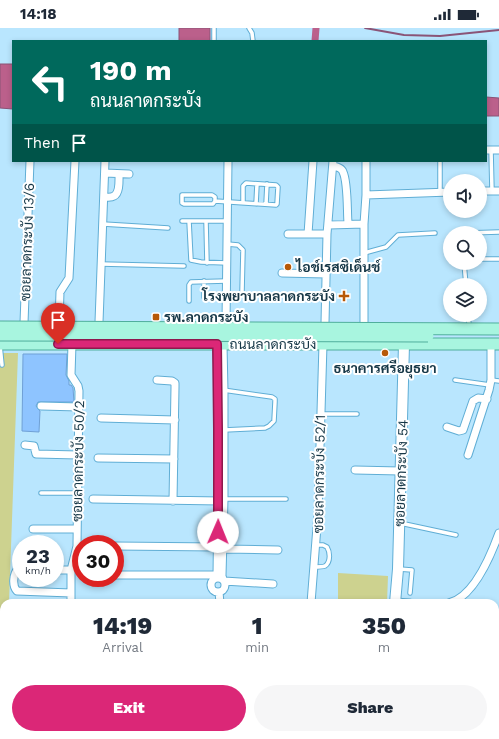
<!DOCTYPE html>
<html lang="en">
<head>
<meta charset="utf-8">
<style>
  body { margin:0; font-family:"Work Sans",Sarabun,sans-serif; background:#f6f6f7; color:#1f2937; height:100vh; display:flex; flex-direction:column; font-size:15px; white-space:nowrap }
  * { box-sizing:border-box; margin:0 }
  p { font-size:13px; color:#747a83 }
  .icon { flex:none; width:22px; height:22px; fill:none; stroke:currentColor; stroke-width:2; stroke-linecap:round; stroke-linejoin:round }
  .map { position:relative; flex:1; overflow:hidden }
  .drawer { position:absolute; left:0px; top:571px; width:499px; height:140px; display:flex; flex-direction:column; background:#fff; border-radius:12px 12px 0 0; box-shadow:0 2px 6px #0003 }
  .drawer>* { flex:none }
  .top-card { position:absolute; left:12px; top:12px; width:475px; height:122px; border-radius:0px; box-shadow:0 2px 6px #0003; background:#00695c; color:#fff; overflow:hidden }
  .buttons { position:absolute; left:443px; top:146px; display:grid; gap:8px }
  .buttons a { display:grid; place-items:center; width:44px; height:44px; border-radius:50%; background:#fff; box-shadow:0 2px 6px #0003; font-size:20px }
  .speed { position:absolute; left:12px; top:507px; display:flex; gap:8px; font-size:20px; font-weight:700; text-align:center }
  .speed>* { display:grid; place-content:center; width:52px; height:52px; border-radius:50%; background:#fff; box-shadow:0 2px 6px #0003; line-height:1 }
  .speed small { font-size:10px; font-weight:400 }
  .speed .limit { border:6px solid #d22; background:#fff; color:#111 }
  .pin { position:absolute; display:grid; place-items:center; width:34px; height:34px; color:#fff; margin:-41px -17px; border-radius:50% 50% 50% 0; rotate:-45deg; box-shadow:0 0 4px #0007 }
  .pin .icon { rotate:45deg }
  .me { position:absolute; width:44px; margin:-22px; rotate:1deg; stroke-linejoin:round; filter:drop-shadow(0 0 3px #0008) }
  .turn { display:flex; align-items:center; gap:14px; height:84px; padding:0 12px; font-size:18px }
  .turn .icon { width:52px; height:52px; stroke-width:2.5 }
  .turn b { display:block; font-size:28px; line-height:34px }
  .then { display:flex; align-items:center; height:38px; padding:0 12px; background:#0003; gap:8px; font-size:15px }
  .eta { display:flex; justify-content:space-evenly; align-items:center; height:68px; text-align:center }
  .eta b { font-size:24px; font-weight:800; line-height:28px }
  .button { display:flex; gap:8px; margin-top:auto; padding:8px 12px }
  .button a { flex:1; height:46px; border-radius:24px; background:#db2777; color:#fff; font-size:16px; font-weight:800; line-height:46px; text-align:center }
  .button a+a { background:#f6f6f7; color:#1f2937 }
  .status { display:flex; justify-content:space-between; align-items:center; height:28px; padding:0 20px; background:#fff; direction:ltr }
  .status svg { height:11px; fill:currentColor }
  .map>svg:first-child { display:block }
</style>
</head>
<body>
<div class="status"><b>14:18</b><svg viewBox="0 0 49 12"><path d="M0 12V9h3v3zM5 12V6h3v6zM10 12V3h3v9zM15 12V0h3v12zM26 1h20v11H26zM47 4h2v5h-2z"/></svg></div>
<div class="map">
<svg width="499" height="711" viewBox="0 0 499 711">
  <rect width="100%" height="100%" fill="#b9e6fe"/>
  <path fill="#cdd28f" d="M0,325H18L9,575H4L5,711H0Z
    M338,545L388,548L387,575H338Z
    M335,707H381V711H335Z"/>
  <path fill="#bb608b" stroke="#8a5477" d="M179,0H210V13H179Z
    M0,36H13V81L0,80Z
    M486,69L499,70V88H486Z"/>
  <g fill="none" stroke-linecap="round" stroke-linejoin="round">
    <path stroke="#8a5477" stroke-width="2" d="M365,0L404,7L440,8L499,2"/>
    <path stroke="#bb608b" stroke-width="7" d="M315,13L316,0"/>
  </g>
  <path fill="#8ec4ff" stroke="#6fa0d6" d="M23,326H67L66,347L69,353V357H71L73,360L74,374H38L36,378L40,383L39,404L22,403Z"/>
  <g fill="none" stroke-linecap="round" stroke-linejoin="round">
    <defs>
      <path id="lane" d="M249,0L252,5L253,13
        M214,13V0
        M491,122L492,163
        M440,133V164
        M215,173V169L212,167H182V175L184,176H213L215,173L276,177L277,176L278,159L276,157L246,155L243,158V175
        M256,176L257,156
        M266,176L267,156
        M182,193H228
        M189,193L191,232L201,234L227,235
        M206,193L207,235
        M103,196L168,200
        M467,205L499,204
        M364,225L386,219L398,207L435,205
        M480,231H499
        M464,235L466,257
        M101,236L184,238
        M226,268H236L242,264L243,222L238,217L227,216
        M204,269V253
        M189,273V257L191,254L226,253
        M468,287L469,296
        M0,317L2,337
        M455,352L490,357
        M491,352L499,353
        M223,362L272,369L275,371V374L274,393L269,398L265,400L224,402
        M321,386H357
        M41,465H78
        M224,471H286
        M400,495L456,507
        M315,539C318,539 322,539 325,538C331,534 330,524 327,519L323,517H317
        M399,541L412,542L410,565"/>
      <path id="street" d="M486,122H499
        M333,138C337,139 342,140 343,144C348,154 347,183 348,195
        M105,145L129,146
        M480,163H499
        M366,167L450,164
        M104,169C106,169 111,170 114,168C120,165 119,152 119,146
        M329,197L364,196
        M288,206H327
        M308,206L313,133
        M326,239L364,240
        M282,245L326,246
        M59,294L60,264L69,250L75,133
        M99,294L105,133
        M24,295L30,133
        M226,295L228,133
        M325,295L327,206L333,133
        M364,295V196L366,167V133
        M223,317L224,363V471L222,548L223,551
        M157,352L172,353L175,355V359L173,473
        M41,378L79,379
        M101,390L175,392
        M447,399L459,403L463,402L473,373L478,370L487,371
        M25,417L34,418L36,426L78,427
        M468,427L489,362L491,352V316
        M98,430L174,431
        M355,442L400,443
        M93,471L221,473L223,472
        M33,501H77
        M115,518L217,519L225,521L278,522
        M21,541H18C13,546 12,558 17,563L71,565
        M55,542H71
        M115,547H217
        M211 557a7 7 0 1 1 14 0a7 7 0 1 1-14 0Z
        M214,551L217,547L219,401L217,316
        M224,553L273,556
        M219,564L220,575
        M395,574L410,575
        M71,575V542L77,518L79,363L78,358L71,347L72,316
        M311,575L318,486L323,316
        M449,575C474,569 491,527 499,505
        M67,707V711
        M100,707L213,708
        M255,711V707
        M306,711V707"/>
      <path id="secondary" d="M395,575L398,541L404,316
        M390,711V707"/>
      <path id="primary" d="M0,316H499"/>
    </defs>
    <use href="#lane" stroke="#60aed5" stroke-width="5.5"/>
    <use href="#street" stroke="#60aed5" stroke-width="9"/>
    <use href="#secondary" stroke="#60aed5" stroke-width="12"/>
    <use href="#primary" stroke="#50ae9c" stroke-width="13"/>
    <use href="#lane" stroke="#fff" stroke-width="3.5"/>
    <use href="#street" stroke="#fff" stroke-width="7"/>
    <use href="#secondary" stroke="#fff" stroke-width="10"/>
    <use href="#primary" stroke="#a8f5df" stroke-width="11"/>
    <defs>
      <path id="primary-bridge" d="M0,299L499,301
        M0,307L428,308"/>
    </defs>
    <use href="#primary-bridge" stroke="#50ae9c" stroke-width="13" stroke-linecap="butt"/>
    <use href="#primary-bridge" stroke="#a8f5df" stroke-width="11"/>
  </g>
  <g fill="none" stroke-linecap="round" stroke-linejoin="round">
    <defs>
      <path id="route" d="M58,316H217L218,401V504"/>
    </defs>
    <use href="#route" stroke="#8e194d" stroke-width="10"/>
    <use href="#route" stroke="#db2777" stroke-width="7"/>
  </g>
  <g fill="#b75908" stroke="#fff" stroke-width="1.5">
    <circle cx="288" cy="239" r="4"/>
    <path d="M342 262h4v4h4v4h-4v4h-4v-4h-4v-4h4z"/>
    <rect x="152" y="285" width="8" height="8" rx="2"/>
    <circle cx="385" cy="325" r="4"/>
  </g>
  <g text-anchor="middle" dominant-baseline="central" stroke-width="4" stroke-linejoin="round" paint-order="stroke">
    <g font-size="14" fill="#173848" stroke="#fff">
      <text transform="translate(27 214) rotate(-88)">ซอยลาดกระบัง 13/6</text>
      <text x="273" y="316">ถนนลาดกระบัง</text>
      <text transform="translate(78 433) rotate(-89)">ซอยลาดกระบัง 50/2</text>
      <text transform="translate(401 445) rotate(-88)">ซอยลาดกระบัง 54</text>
      <text transform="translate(319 446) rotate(-89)">ซอยลาดกระบัง 52/1</text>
    </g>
    <g font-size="14" font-weight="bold" fill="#173848" stroke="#fff" text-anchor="start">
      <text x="296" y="239">ไอช์เรสซิเด็นช์</text>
      <text x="335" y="268" text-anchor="end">โรงพยาบาลลาดกระบัง</text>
      <text x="164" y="289">รพ.ลาดกระบัง</text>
      <text x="385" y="340" text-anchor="middle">ธนาคารศรีอยุธยา</text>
    </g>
  </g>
</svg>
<div class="buttons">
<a><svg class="icon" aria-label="sound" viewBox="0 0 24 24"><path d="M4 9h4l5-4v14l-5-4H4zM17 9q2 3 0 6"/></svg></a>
<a><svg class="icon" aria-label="search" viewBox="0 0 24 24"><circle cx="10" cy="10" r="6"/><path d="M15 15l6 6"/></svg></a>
<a><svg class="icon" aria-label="layers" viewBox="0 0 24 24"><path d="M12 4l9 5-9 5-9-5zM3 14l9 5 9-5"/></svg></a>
</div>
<div class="speed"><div>23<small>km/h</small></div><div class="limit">30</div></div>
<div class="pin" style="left:58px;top:316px;background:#d93025"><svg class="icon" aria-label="arrive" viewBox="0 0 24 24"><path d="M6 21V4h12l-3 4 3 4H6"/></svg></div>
<svg class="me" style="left:218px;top:504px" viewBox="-20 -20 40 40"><circle r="19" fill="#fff"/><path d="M0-13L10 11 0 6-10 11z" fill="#db2777"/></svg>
<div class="top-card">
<div class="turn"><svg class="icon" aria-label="left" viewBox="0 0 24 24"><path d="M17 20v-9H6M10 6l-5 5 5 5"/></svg><div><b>190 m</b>ถนนลาดกระบัง</div></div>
<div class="then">Then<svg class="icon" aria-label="arrive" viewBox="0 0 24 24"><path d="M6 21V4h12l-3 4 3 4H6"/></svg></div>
</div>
<section class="drawer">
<div class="eta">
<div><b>14:19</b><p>Arrival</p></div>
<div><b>1</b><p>min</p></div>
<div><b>350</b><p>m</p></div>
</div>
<div class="button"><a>Exit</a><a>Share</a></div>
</section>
</div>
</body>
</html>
